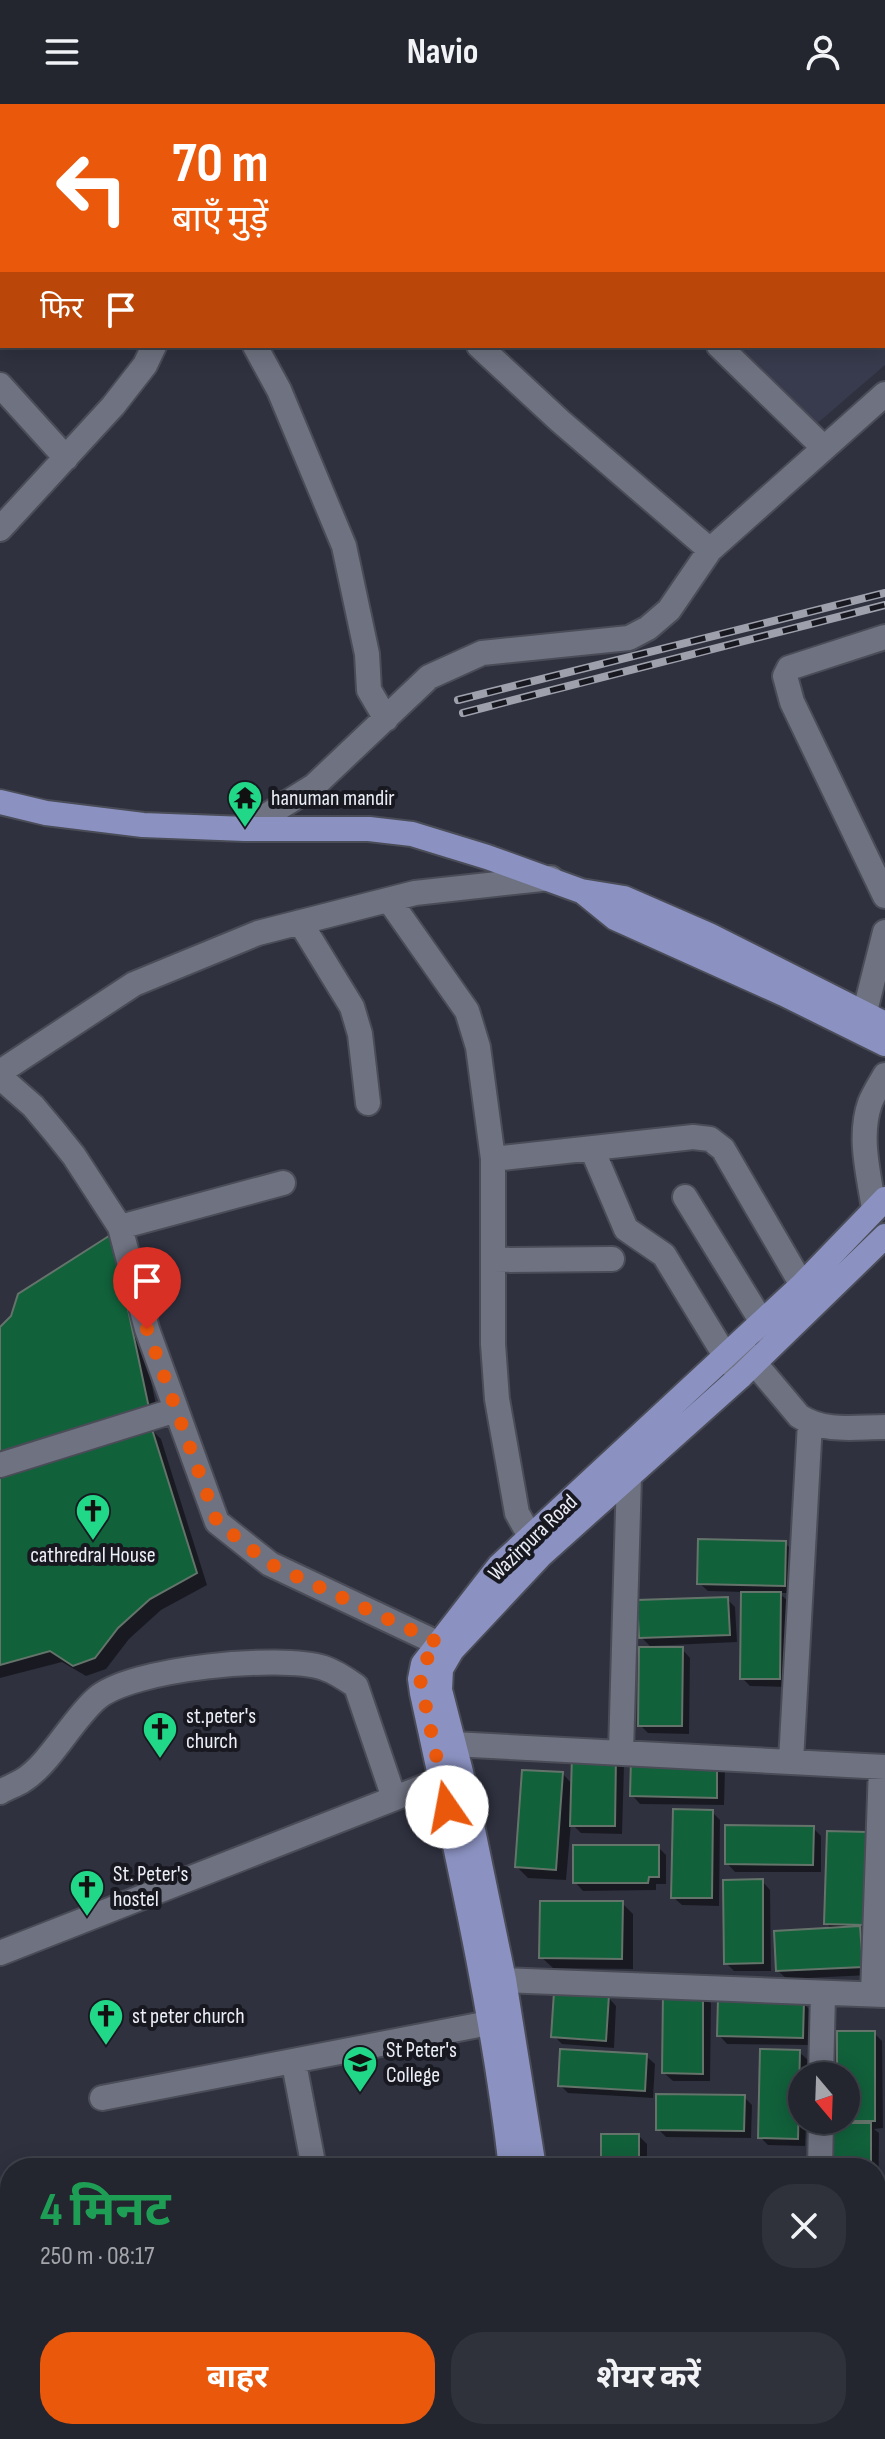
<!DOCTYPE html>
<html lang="hi">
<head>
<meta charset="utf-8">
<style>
  body { margin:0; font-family:"Sofia Sans Condensed","Noto Sans Devanagari",sans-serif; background:#2f313b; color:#f1f3f6; height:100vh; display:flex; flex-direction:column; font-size:30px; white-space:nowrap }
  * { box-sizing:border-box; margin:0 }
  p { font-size:26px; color:#a3a5aa }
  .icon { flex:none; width:44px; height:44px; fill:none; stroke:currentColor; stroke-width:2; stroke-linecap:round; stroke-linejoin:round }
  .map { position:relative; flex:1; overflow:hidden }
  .panel { position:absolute; left:0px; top:2054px; width:886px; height:282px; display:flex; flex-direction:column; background:#23252f; border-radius:32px 32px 0 0; box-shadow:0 4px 20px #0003,0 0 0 2px #40424b }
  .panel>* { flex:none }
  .hud { position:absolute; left:0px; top:0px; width:886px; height:244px; box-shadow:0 4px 20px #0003,0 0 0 2px #40424b; background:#ea580c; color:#fff; overflow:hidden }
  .needle { width:52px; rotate:161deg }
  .tools { position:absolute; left:788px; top:1958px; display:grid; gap:16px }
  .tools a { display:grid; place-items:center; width:72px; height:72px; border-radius:50%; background:#23252f; box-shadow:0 4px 20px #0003,0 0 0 2px #40424b; font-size:40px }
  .pin { position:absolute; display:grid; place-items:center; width:68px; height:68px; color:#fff; margin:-82px -34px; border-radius:50% 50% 50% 0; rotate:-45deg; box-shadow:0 0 8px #0007 }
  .pin .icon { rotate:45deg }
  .me { position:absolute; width:88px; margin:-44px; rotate:348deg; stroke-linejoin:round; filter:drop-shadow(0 0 6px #0008) }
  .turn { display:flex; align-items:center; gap:28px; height:168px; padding:0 40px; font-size:36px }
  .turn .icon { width:104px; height:104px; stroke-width:2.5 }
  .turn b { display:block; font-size:56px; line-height:68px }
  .then { display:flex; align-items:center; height:76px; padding:0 40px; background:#0003; gap:16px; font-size:30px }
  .round { display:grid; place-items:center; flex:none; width:84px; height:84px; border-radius:32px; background:#2f313b }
  .head { display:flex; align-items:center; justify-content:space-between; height:136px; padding:0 40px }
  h1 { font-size:48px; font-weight:700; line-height:60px; color:#1e9e55 }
  .action { display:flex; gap:16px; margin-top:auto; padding:16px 40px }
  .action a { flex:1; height:92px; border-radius:32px; background:#ea580c; color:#fff; font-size:32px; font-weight:700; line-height:92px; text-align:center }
  .action a+a { background:#2f313b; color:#f1f3f6 }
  header { display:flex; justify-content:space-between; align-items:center; height:104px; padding:0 40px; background:#23252f; font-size:36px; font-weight:700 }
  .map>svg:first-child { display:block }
</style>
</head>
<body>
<header><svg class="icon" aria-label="menu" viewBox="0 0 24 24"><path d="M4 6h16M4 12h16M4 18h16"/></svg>Navio<svg class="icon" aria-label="person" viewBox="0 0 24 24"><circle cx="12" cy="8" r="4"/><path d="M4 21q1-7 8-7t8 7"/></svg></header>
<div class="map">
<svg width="885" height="2335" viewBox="0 0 885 2335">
  <rect width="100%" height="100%" fill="#2f313f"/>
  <path fill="#383b4d" d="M795,0H885V261L813,323L735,242H884V2H790Z
    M26,2326H307L309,2332L348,2326H480L479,2335H28Z"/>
  <path fill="#0007" d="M123,1144L159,1315L0,1226Z
    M150,1324L161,1335L207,1481L161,1506L129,1535L106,1565L86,1572L62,1558L0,1574V1373Z
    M785,1439L793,1447L792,1489H779L789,1498L788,1583L750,1582L742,1574L743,1488L708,1487L699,1479Z
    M727,1495L735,1503L737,1538L650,1542L641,1533Z
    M682,1545L690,1554L689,1630L648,1629L640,1621Z
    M615,1653L624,1662L622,1730L581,1729L571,1719L566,1776L528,1774L517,1763L563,1670L573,1681Z
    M633,1657L725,1666L724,1701L640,1700L632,1691Z
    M712,1708L720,1716L719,1802L682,1801L673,1793Z
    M813,1724L821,1732V1768H735L727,1759Z
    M866,1730L870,1871L787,1875L778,1867L832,1826L826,1819Z
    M658,1743L666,1751V1780H656V1786L583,1787L575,1778Z
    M762,1777L770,1786L771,1867H734L726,1859Z
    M622,1799L633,1810V1865L553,1864L541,1853Z
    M702,1891L711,1899L710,1977H673L664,1969Z
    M608,1893L616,1902L614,1944L562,1940L554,1932Z
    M803,1899L811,1907V1941L727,1940L719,1931Z
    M874,1929L882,1937L883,2024L874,2025L879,2029L878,2122H876V2064H835L844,2021L840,2016H846V1972H839Z
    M799,1948L808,1956L807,1972H802V2016H806L805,2042L768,2041L760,2033Z
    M646,1952L655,1960L653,1994L568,1989L560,1981Z
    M744,1993L752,2001L751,2034L666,2033L658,2025Z
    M639,2032L647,2040V2064H603Z"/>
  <path fill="#11613b" stroke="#64746a" stroke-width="2" d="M112,1130L149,1304L0,1351V1223L11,1212L18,1190Z
    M151,1322L197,1469L150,1495L118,1524L95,1554L73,1562L50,1547L0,1561V1371Z
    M698,1435L786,1437L785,1482L697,1480Z
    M741,1488H781L780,1575H740Z
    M728,1493L730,1531L639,1534L637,1496Z
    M639,1543H683L682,1622H638Z
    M572,1651H616L615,1722H570Z
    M631,1655L717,1656V1694L630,1692Z
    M522,1666L563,1668L556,1766L515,1763Z
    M673,1705L713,1706L712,1794H671Z
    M725,1721L814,1722L813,1761L725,1760Z
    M827,1727L867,1728L864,1821L824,1820Z
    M573,1741H659V1773H649L648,1779H573Z
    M763,1775V1859L724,1860L723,1776Z
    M540,1797H623L622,1855L539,1854Z
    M860,1822L863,1863L776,1867L774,1827Z
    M554,1888L609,1891L606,1937L551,1933Z
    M663,1889H703V1970L662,1969Z
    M718,1895L804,1897L803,1934L717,1932Z
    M837,1927H875V2017H838L846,2016V1972H837Z
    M560,1945L647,1950L645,1987L558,1982Z
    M760,1945L800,1946L798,2035L758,2034Z
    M656,1990L745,1991L744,2027L656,2026Z
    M833,2019H871V2064H833Z
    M601,2030H639V2064H601Z"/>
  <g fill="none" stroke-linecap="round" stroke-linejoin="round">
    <defs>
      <path id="minor" d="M136,0L139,2
        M517,0V2
        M40,2L41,0
        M255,242L279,286L344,442L367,550L369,586L386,615
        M479,242L560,317L710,446
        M719,242L824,344
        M0,281L66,354
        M0,425L113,302L145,261L154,242
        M885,533L789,564L785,572L792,598L885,792
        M245,725L314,682L429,573L482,549L629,534L648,524L669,506L710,446L885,290
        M389,796L467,907L478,943L493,1055V1240L497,1295L517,1409L540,1450
        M300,818L352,903L360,930L368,999
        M864,911L885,828
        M0,968L134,880L258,829L415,789L551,774
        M0,973L33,1002L54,1027L74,1052L120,1123L147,1225L217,1418L270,1460L452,1546
        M592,1045L626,1125L664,1151L726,1253L741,1272
        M493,1055L693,1033L710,1035L723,1045L802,1181
        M685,1093L773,1236
        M874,1105C869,1071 858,1033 870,999C874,989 880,980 885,971
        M120,1123L283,1079
        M494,1156L612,1155
        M742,1244L799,1312C824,1329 856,1323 885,1323
        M0,1361L176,1306
        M453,1640L885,1663
        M621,1648L629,1372
        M791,1657L810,1319
        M0,1688C7,1684 15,1681 22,1677C50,1660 71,1617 96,1595C130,1564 281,1550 324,1564C336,1568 346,1575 356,1582L394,1694
        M0,1849L441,1676
        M504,1876L885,1891
        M873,1890L881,1663
        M296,1970L314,2064
        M821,1972L823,1889
        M102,1994L489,1919
        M820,2064L821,2016
        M876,2309H885
        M804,2335L805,2326"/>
      <path id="major" d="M0,698L46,709L143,721L245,725H369L412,730L487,753L581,787L624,794L709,831L885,920
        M583,788L615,814L784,890L885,940
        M511,2064C493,1905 456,1746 422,1589L420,1575L423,1560L499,1462L802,1181L885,1095
        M534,2064L504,1876L461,1668L440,1586L441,1565L452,1546L541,1451L741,1272L885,1132
        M493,2335L495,2326
        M517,2335L520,2326"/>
    </defs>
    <use href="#minor" stroke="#4a4c57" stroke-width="28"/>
    <use href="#major" stroke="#4a4c57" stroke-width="28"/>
    <use href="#minor" stroke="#6f7281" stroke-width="24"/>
    <use href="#major" stroke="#8b92c1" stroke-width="24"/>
    <defs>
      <path id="rail" d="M458,596L885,489
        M463,609L885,501"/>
    </defs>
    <use href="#rail" stroke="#9ea0ab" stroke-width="8"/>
    <use href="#rail" stroke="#181920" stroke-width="5" stroke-dasharray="15" stroke-linecap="butt"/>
  </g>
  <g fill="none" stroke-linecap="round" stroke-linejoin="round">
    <path stroke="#ea580c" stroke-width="14" stroke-dasharray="0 25.2" d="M147,1225L217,1418L270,1460L439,1539L423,1560L420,1575L447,1703"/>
  </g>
  <defs>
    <symbol id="temple-pin" viewBox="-11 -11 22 30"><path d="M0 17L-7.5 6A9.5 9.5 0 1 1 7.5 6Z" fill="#20d887" stroke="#181920"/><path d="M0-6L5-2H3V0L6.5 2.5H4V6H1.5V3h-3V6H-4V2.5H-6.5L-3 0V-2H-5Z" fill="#111"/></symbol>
    <symbol id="church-pin" viewBox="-11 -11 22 30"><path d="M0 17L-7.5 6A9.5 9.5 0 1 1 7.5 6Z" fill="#20d887" stroke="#181920"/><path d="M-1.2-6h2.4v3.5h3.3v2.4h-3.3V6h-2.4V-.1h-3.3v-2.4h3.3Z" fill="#111"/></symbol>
    <symbol id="school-pin" viewBox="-11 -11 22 30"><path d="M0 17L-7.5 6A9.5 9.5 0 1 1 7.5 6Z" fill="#20d887" stroke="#181920"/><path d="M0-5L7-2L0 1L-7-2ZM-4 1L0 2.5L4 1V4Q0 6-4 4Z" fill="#111"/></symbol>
  </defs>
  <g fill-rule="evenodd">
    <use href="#temple-pin" x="225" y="674" width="40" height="54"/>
    <use href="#church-pin" x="73" y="1387" width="40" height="54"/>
    <use href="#church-pin" x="140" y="1605" width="40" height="54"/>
    <use href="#church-pin" x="67" y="1763" width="40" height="54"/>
    <use href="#church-pin" x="86" y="1892" width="40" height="54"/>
    <use href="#school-pin" x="340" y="1939" width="40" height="54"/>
  </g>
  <g text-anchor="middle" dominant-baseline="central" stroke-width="8" stroke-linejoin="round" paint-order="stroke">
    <g font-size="22" fill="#eceef7" stroke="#181920" text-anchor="start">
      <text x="271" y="694">hanuman mandir</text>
      <text x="93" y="1451" text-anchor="middle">cathredral House</text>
      <text x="186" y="1612">st.peter's<tspan x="186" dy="25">church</tspan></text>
      <text x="113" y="1770">St. Peter's<tspan x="113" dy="25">hostel</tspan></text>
      <text x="132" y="1912">st peter church</text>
      <text x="386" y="1946">St Peter's<tspan x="386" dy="25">College</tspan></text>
    </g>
    <g font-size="22" fill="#eceef7" stroke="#181920">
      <text transform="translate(533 1434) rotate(-44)">Wazirpura Road</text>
    </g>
  </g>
</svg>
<div class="tools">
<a><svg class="needle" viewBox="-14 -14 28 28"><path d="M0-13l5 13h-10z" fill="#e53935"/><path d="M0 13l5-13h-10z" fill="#a3a5aa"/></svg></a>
</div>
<div class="pin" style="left:147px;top:1225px;background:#d93025"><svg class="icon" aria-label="arrive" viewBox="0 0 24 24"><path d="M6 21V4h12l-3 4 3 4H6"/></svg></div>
<svg class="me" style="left:447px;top:1703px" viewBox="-20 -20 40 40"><circle r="19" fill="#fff"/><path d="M0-13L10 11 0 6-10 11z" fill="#ea580c"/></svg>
<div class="hud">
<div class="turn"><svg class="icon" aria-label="left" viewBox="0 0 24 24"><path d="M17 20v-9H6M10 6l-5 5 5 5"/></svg><div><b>70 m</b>बाएँ मुड़ें</div></div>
<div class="then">फिर<svg class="icon" aria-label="arrive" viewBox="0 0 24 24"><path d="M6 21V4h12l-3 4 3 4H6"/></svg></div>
</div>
<section class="panel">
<div class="head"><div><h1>4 मिनट</h1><p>250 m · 08:17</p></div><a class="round"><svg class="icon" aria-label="close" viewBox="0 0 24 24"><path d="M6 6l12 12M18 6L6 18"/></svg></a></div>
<div class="action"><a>बाहर</a><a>शेयर करें</a></div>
</section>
</div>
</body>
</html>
